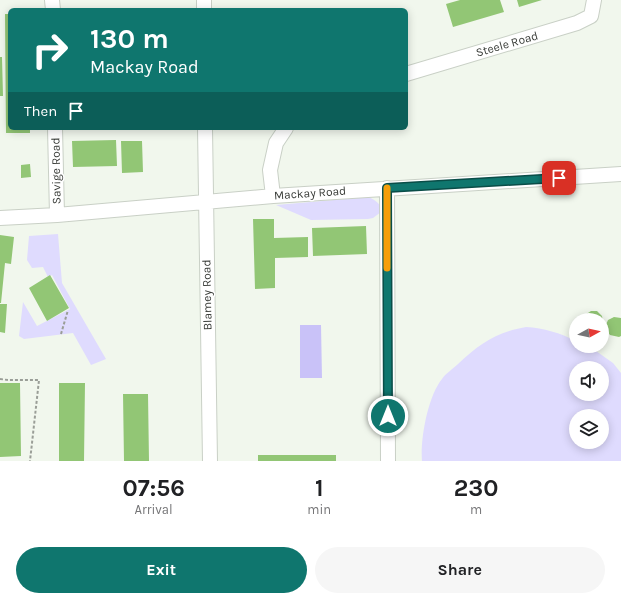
<!DOCTYPE html>
<html lang="en">
<head>
<meta charset="utf-8">
<style>
  body { margin:0; font-family:Karla,sans-serif; background:#f6f6f6; color:#202124; height:100vh; display:flex; flex-direction:column; font-size:15px; white-space:nowrap }
  * { box-sizing:border-box; margin:0 }
  p { font-size:13px; color:#757577 }
  .icon { flex:none; width:22px; height:22px; fill:none; stroke:currentColor; stroke-width:2; stroke-linecap:round; stroke-linejoin:round }
  .map { position:relative; height:461px; overflow:hidden }
  .side { display:flex; flex-direction:column; background:#fff; flex:1 }
  .side>* { flex:none }
  .top-card { position:absolute; left:8px; top:8px; width:400px; height:122px; border-radius:6px; box-shadow:0 2px 10px #0003; background:#0f766e; color:#fff; overflow:hidden }
  .needle { width:26px; rotate:82deg }
  .controls { position:absolute; left:569px; top:313px; display:grid; gap:8px }
  .controls a { display:grid; place-items:center; width:40px; height:40px; border-radius:50%; background:#fff; box-shadow:0 2px 10px #0003; font-size:20px }
  .pin { position:absolute; display:grid; place-items:center; width:34px; height:34px; color:#fff; margin:-17px; border-radius:8px; box-shadow:0 2px 6px #0006 }
  .me { position:absolute; width:44px; margin:-22px; rotate:0deg; stroke-linejoin:round; filter:drop-shadow(0 0 3px #0008) }
  .turn { display:flex; align-items:center; gap:14px; height:84px; padding:0 16px; font-size:18px }
  .turn .icon { width:52px; height:52px; stroke-width:2.5 }
  .turn b { display:block; font-size:28px; line-height:34px }
  .then { display:flex; align-items:center; height:38px; padding:0 16px; background:#0003; gap:8px; font-size:15px }
  .eta { display:flex; justify-content:space-evenly; align-items:center; height:68px; text-align:center }
  .eta b { font-size:24px; font-weight:700; line-height:28px }
  .primary-button { display:flex; gap:8px; margin-top:auto; padding:8px 16px }
  .primary-button a { flex:1; height:46px; border-radius:24px; background:#0f766e; color:#fff; font-size:16px; font-weight:700; line-height:46px; text-align:center }
  .primary-button a+a { background:#f6f6f6; color:#202124 }
  .map>svg:first-child { display:block }
</style>
</head>
<body>
<div class="map">
<svg width="621" height="461" viewBox="0 0 621 461">
  <rect width="100%" height="100%" fill="#f1f7ed"/>
  <path fill="#dfdbfe" fill-rule="evenodd" d="M369,197C376,201 381,203 381,212L373,218L368,219L311,220L276,205Z
    M58,234L62,283L106,359L91,365L73,333L24,339L19,336L23,302L37,326L70,309L52,275L48,277L43,267L32,268L27,260L29,236Z
    M526,327C544,328 560,333 576,341V346H586L596,351L613,363L621,373V461H422C420,439 428,396 442,379C446,373 453,369 458,364C479,344 497,332 526,327ZM576,368H602V394H576ZM576,416H602V442H576Z"/>
  <path fill="#c9c2f8" d="M300,325H321L322,378H300Z"/>
  <path fill="#92c675" d="M460,0H500L504,12L453,27L446,4Z
    M517,0H542L519,7Z
    M5,14H10V128H30V133H6Z
    M0,57H2L3,96H0Z
    M116,140L117,166L73,167L72,141Z
    M121,141H142L143,172L122,173Z
    M30,164L31,177L21,178V165Z
    M253,219H274V238L308,237V257L275,258V288L255,289Z
    M366,226L367,254L313,256L312,228Z
    M0,235L14,237L11,264L5,263L1,303H0Z
    M50,275L69,308L47,321L29,288Z
    M0,304H7L5,333L0,332Z
    M591,311H597L602,316L603,322L602,325V320H584L585,315Z
    M614,317L621,318V336L619,337L610,335L606,330L605,327L608,320Z
    M0,383H20L21,456L0,457Z
    M59,383H85L84,461H59Z
    M123,394H148L149,461H124Z
    M258,455H336V461H258Z"/>
  <g fill="none" stroke-linecap="round" stroke-linejoin="round">
    <defs>
      <path id="minor" d="M52,0L53,10
        M204,0V10
        M406,74L577,23L591,16L594,0
        M55,128L57,215
        M205,128L210,461
        M387,188L388,461
        M273,196L270,170L276,143L286,128
        M0,218L57,215L273,196L621,174"/>
    </defs>
    <use href="#minor" stroke="#c9d0c6" stroke-width="16"/>
    <path stroke="#9a9e97" stroke-width="2" stroke-dasharray="3 2" stroke-linecap="butt" d="M61,334L68,310
      M0,379L8,380H39L30,461"/>
    <use href="#minor" stroke="#fff" stroke-width="14"/>
  </g>
  <g fill="none" stroke-linecap="round" stroke-linejoin="round">
    <defs>
      <path id="route" d="M388,416L387,188L559,178"/>
    </defs>
    <use href="#route" stroke="#0a4d48" stroke-width="10"/>
    <use href="#route" stroke="#0f766e" stroke-width="7"/>
    <path stroke="#f59e0b" stroke-width="7" d="M387,188V268"/>
  </g>
  <g text-anchor="middle" dominant-baseline="central" stroke-width="3" stroke-linejoin="round" paint-order="stroke">
    <g font-size="12" fill="#3a3d39" stroke="#fff">
      <text transform="translate(507 44) rotate(-16)">Steele Road</text>
      <text transform="translate(56 171) rotate(-91)">Savige Road</text>
      <text transform="translate(310 193) rotate(-4)">Mackay Road</text>
      <text transform="translate(207 295) rotate(-91)">Blamey Road</text>
    </g>
  </g>
</svg>
<div class="controls">
<a><svg class="needle" viewBox="-14 -14 28 28"><path d="M0-13l5 13h-10z" fill="#e53935"/><path d="M0 13l5-13h-10z" fill="#757577"/></svg></a>
<a><svg class="icon" aria-label="sound" viewBox="0 0 24 24"><path d="M4 9h4l5-4v14l-5-4H4zM17 9q2 3 0 6"/></svg></a>
<a><svg class="icon" aria-label="layers" viewBox="0 0 24 24"><path d="M12 4l9 5-9 5-9-5zM3 14l9 5 9-5"/></svg></a>
</div>
<div class="pin" style="left:559px;top:178px;background:#d93025"><svg class="icon" aria-label="arrive" viewBox="0 0 24 24"><path d="M6 21V4h12l-3 4 3 4H6"/></svg></div>
<svg class="me" style="left:388px;top:416px" viewBox="-20 -20 40 40"><circle r="17" fill="#0f766e" stroke="#fff" stroke-width="3"/><path d="M0-11L8 9 0 5-8 9z" fill="#fff"/></svg>
<div class="top-card">
<div class="turn"><svg class="icon" aria-label="right" viewBox="0 0 24 24"><path d="M7 20v-9h11M14 6l5 5-5 5"/></svg><div><b>130 m</b>Mackay Road</div></div>
<div class="then">Then<svg class="icon" aria-label="arrive" viewBox="0 0 24 24"><path d="M6 21V4h12l-3 4 3 4H6"/></svg></div>
</div>
</div>
<section class="side">
<div class="eta">
<div><b>07:56</b><p>Arrival</p></div>
<div><b>1</b><p>min</p></div>
<div><b>230</b><p>m</p></div>
</div>
<div class="primary-button"><a>Exit</a><a>Share</a></div>
</section>
</body>
</html>
